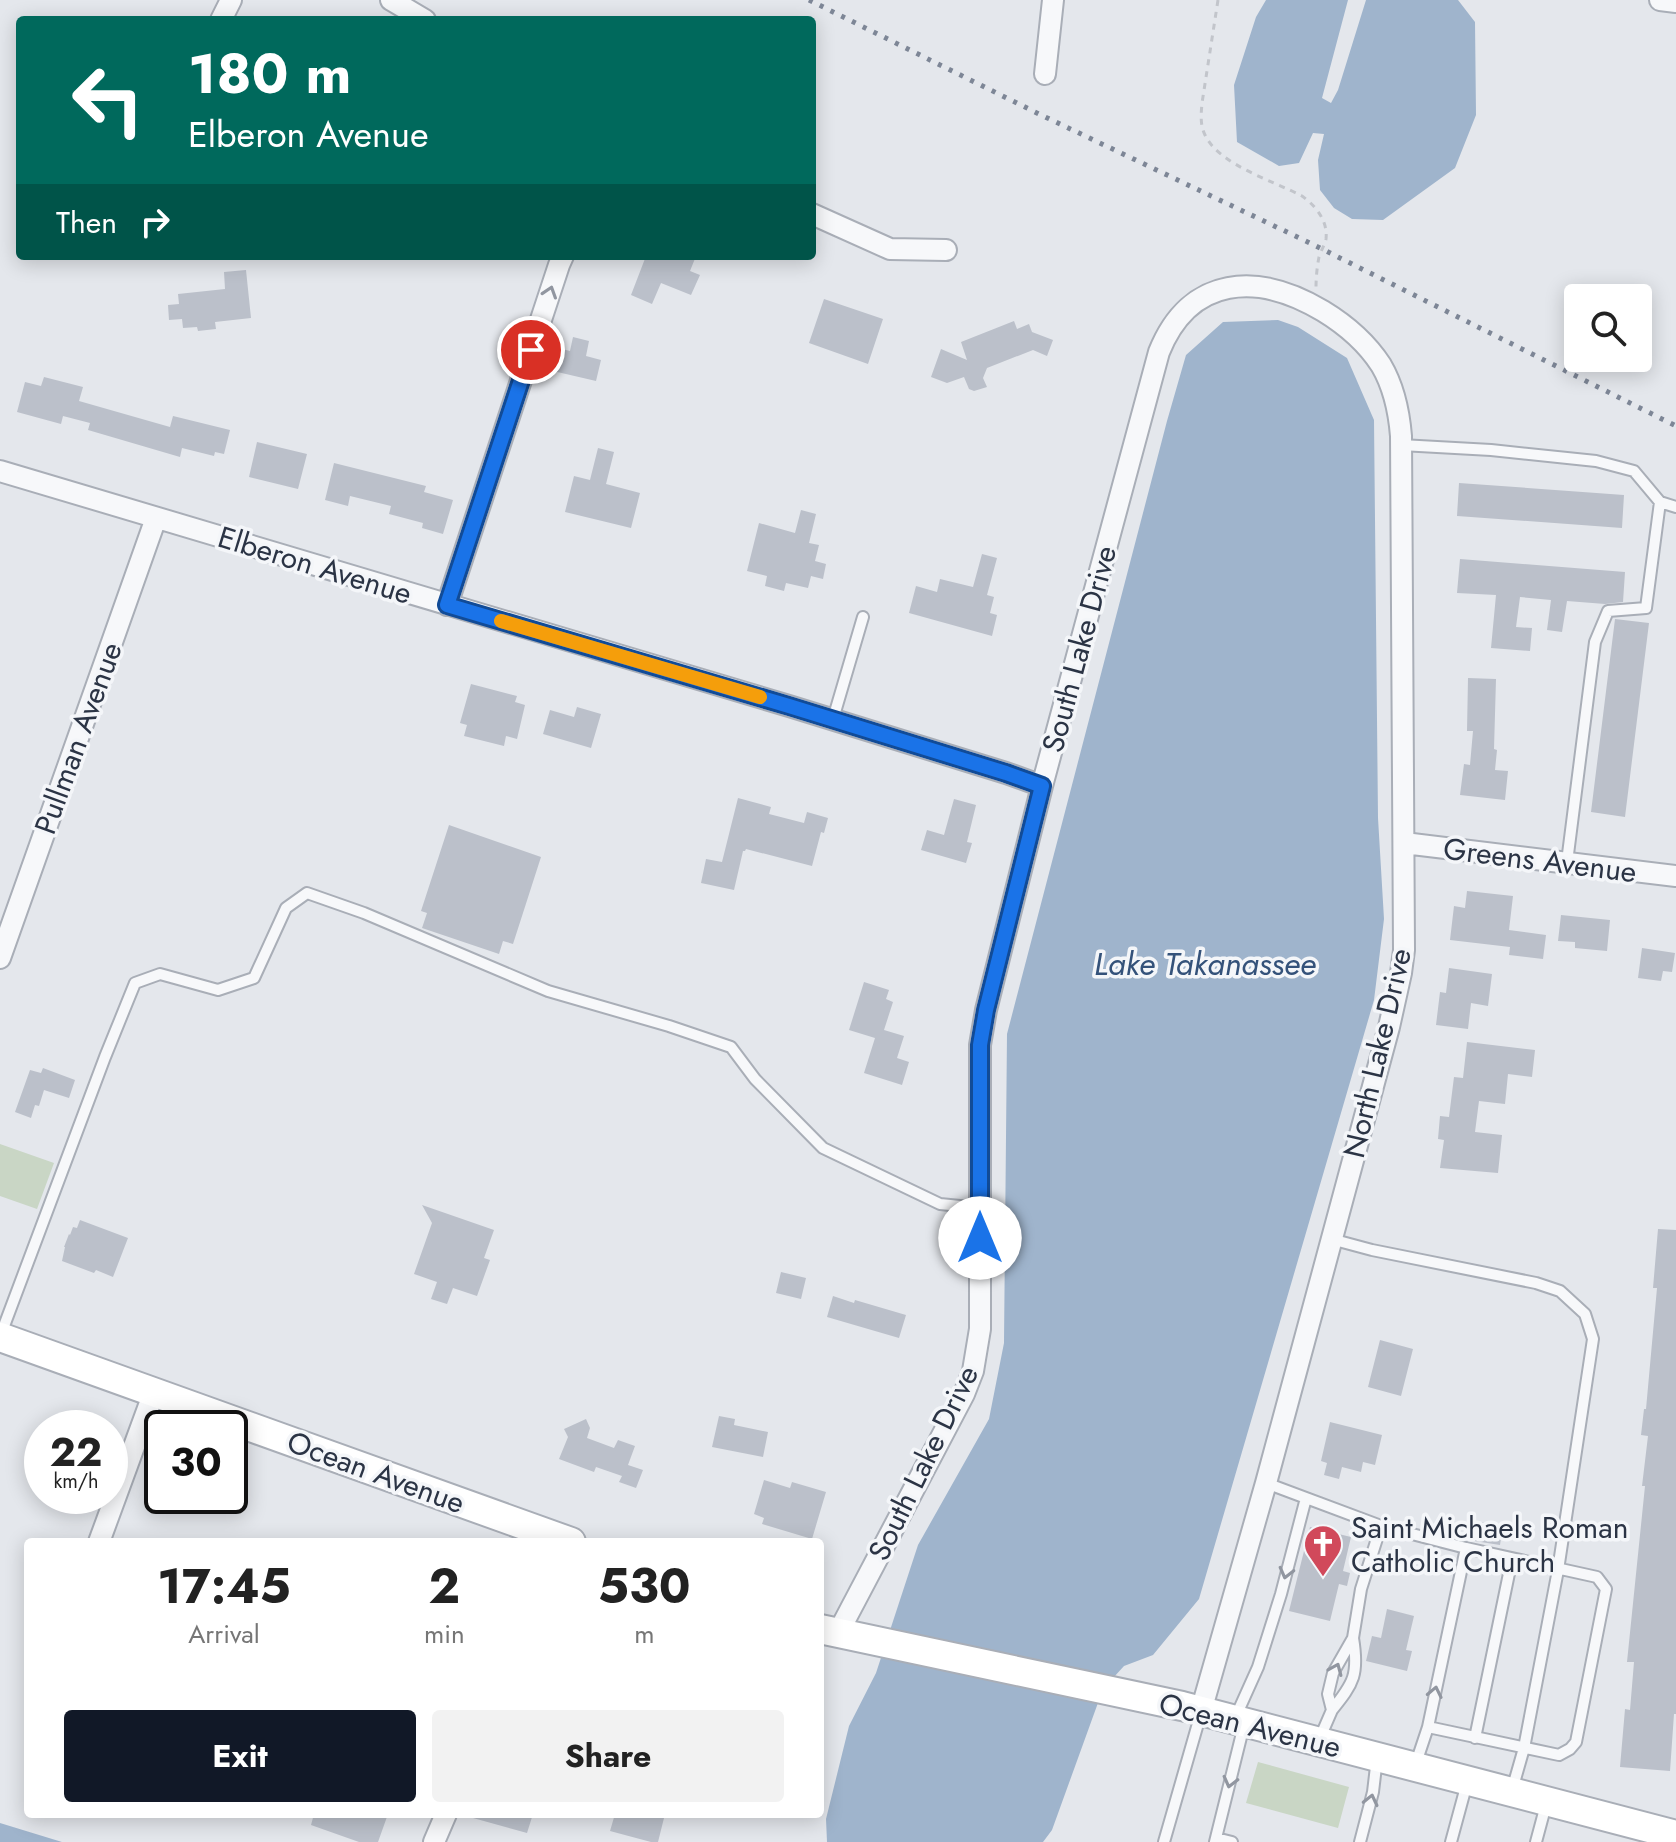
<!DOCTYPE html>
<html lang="en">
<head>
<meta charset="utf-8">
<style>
  body { margin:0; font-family:Jost,sans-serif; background:#f2f2f2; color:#222; height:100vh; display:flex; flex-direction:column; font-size:30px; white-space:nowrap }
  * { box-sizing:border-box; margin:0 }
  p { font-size:26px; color:#767676 }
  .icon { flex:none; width:44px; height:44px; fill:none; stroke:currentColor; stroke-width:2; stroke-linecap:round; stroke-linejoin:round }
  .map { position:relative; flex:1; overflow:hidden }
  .panel { position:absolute; left:24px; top:1538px; width:800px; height:280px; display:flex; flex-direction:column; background:#fff; border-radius:8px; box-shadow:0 4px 20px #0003 }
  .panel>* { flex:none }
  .hud { position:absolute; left:16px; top:16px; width:800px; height:244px; border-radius:8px; box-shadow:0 4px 20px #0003; background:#00695c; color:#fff; overflow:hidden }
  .tools { position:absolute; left:1564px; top:284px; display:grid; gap:16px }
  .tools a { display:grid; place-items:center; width:88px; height:88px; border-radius:8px; background:#fff; box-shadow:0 4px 20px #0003; font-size:40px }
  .speed { position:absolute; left:24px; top:1410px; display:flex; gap:16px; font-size:40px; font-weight:700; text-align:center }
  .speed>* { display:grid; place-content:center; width:104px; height:104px; border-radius:50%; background:#fff; box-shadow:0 4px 20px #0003; line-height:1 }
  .speed small { font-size:20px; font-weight:400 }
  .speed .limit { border:4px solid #111; border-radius:12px; background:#fff; color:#111 }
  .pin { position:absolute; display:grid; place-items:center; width:68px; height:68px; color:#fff; margin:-34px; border:4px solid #fff; border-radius:50%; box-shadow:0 2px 8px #0007 }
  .me { position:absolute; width:88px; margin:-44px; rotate:0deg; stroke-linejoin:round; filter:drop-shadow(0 0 6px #0008) }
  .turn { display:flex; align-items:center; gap:28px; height:168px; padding:0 40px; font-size:36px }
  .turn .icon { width:104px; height:104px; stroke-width:2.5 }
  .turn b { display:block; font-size:56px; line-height:68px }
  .then { display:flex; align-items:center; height:76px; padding:0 40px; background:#0003; gap:16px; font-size:30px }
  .eta { display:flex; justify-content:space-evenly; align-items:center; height:136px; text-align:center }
  .eta b { font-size:48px; font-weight:700; line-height:56px }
  .primary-button { display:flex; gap:16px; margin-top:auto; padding:16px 40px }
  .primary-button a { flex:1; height:92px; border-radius:8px; background:#111827; color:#fff; font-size:32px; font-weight:700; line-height:92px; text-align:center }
  .primary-button a+a { background:#f2f2f2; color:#222 }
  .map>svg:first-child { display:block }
</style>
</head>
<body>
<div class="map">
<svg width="1676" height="1842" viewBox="0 0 1676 1842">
  <rect width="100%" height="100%" fill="#e4e7ec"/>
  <path fill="#c9d6c5" d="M0,1144L54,1163L37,1209L0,1196Z
    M1258,1762L1349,1787L1338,1828L1246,1803Z"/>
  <path fill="#9fb4cc" d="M1266,0H1348L1322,98L1331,103L1338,90L1366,0H1458L1475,22L1476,115L1455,168L1383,220L1352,219L1334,208L1320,190L1318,160L1324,134L1313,133L1299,163L1279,166L1237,142L1234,85L1256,17Z
    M1278,320L1298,327L1347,358L1374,420L1378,818L1384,919L1374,1000L1199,1599L1153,1655L1124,1666L1103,1689L1052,1830L1043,1842H827L826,1819L849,1726L876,1673L918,1545L989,1419L1004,1343L1007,1034L1167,421L1186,355L1223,322Z
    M0,1823L62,1842H0Z"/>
  <path fill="#bbc0ca" d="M646,256H696L690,271L700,275L691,295L661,283L652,304L631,295Z
    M246,270L251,318L215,322L216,329L198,331L197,327L183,328L182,319L169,320L168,305L179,304L178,294L225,289L224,272Z
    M824,299L883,319L868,364L809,343Z
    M1014,321L1017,329L1029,324L1032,332L1053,340L1047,356L1033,350L987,368L983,378L987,387L974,391L969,389L964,377L947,383L931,377L941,349L967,360L961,342Z
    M573,337L589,341L586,356L601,360L596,381L553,371L558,348L570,351Z
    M44,377L83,387L79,401L170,427L173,416L230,430L224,454L215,452L214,456L182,448L180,457L88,430L90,423L63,416L61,424L17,412L25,382L41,386Z
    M257,442L307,454L298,489L249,477Z
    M598,448L614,452L606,484L640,493L631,528L565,512L574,476L590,480Z
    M334,463L426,486L424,492L453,500L443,534L422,528L423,523L389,514L391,506L350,496L348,506L325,500Z
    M1459,483L1624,495L1622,528L1457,516Z
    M801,510L816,514L809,543L819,545L815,561L826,564L823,579L811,576L808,588L786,583L784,591L765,586L767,576L747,571L759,523L795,533Z
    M982,554L997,558L987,595L994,597L990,613L997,615L992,636L909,613L916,586L937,592L940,579L973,587Z
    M1460,559L1625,572L1623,602L1605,604L1567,601L1562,632L1547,630L1551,600L1520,597L1516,627L1532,628L1530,651L1491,648L1496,595L1457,593Z
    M1615,619L1649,623L1625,817L1591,812Z
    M1468,678L1496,679L1494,749L1497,750L1495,770L1508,771L1505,800L1460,795L1464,764L1470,765L1473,731H1467Z
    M471,684L517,696L515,702L525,705L517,739L506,736L504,746L464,736L467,725L460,723Z
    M577,707L601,714L591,748L543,734L550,710L574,717Z
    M738,798L771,807L769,814L804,823L807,812L828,818L824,833L821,832L812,866L746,849L745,851H743L734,890L701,883L706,859L722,862Z
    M954,799L976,805L967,842L972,843L966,863L921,850L927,830L944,835Z
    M449,825L541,857L513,944L503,941L499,954L422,928L427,913L421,911Z
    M1467,891L1513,896L1509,930L1546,935L1543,959L1509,955L1510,947L1450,940L1454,906L1465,908Z
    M1561,915L1610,920L1607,951L1575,948V942L1558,941Z
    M1642,948L1675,953L1672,972L1663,971L1661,981L1638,978Z
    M1449,968L1492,974L1488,1006L1471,1003L1468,1029L1436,1025L1440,992L1446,993Z
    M864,982L889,990L886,999L893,1002L884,1030L904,1036L897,1058L909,1062L902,1085L864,1073L875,1038L849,1030Z
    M1467,1042L1535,1050L1532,1077L1508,1074L1505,1104L1479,1101L1475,1132L1502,1135L1498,1173L1440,1168L1444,1140L1438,1139L1440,1116L1449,1117L1454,1077L1463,1078Z
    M43,1068L75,1080L69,1098L44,1090L39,1106L35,1105L31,1118L15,1112L30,1070L41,1073Z
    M422,1205L494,1230L484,1258L490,1260L477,1296L453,1288L447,1304L431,1299L437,1282L414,1274L432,1223Z
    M80,1220L128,1238L113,1277L96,1270L94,1273L62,1261L65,1247H64L69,1234L70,1235L73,1227L77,1228Z
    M1658,1229L1676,1230V1714H1674L1670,1771L1620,1767L1625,1709L1630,1710L1634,1662H1627L1645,1486H1642L1648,1436L1641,1435L1644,1409H1646L1657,1288H1653Z
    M781,1272L806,1278L801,1299L776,1293Z
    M833,1296L854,1303L855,1300L906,1315L899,1338L827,1317Z
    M1380,1340L1413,1349L1401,1396L1368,1387Z
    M719,1416L735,1419L734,1425L768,1432L763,1457L712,1447Z
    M586,1419L590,1428L587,1438L614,1448L618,1440L635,1446L628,1465L643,1470L636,1488L619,1482L622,1476L596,1467L594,1472L559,1459L568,1437L564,1429Z
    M1330,1422L1382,1435L1375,1465L1363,1462L1361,1472L1342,1467L1339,1479L1324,1475L1327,1463L1321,1461Z
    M764,1480L790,1488L792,1482L826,1492L812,1539L762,1524L764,1518L754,1514Z
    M1470,1521L1503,1525L1500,1545L1468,1540Z
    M1310,1527L1351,1537L1343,1571L1350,1573L1347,1586L1339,1584L1330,1621L1289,1611Z
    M1387,1609L1414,1616L1406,1650L1412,1651L1407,1671L1366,1661L1372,1636L1381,1638Z
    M314,1814H388L378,1842H359L311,1825Z
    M474,1814H533L527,1833L473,1818Z
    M615,1814H665L658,1842H651L610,1831Z"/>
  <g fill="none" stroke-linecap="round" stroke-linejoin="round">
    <defs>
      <path id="lane" d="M1401,445L1491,450L1596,461L1634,471L1660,502L1646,608L1608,611L1595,642L1567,862
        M1660,502L1676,507
        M833,719L863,617
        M1331,1239L1372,1250L1536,1283L1560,1291L1585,1314L1593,1339L1558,1570L1524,1748L1512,1790
        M1,1334L105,1057L135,983L160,974L218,990L254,978L286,908L307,893L364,913L548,991L669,1026L731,1047L755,1079L823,1148L940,1204L980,1208
        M1266,1483L1381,1526L1466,1548
        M1332,1710C1354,1683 1359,1674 1353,1638
        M1236,1716L1258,1667L1281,1594L1306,1498
        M1475,1738L1512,1559
        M1319,1740L1332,1710L1328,1694L1333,1673L1353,1638L1361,1589L1381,1526
        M1416,1763L1428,1727L1466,1548L1597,1577L1606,1589L1576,1742L1570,1749L1559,1755L1428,1727
        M1216,1838L1232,1842
        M1164,1842L1201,1713
        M1215,1842L1244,1725
        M1360,1842L1373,1792L1377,1758
        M1451,1842L1467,1783
        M1536,1842L1547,1801"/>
      <path id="street" d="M391,0L425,20
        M1660,0L1676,2
        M221,20L231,0
        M1045,74L1053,0
        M812,214L890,249L946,250
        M0,471L789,706L1006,773L1042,786
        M447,605L559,265L563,256
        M1404,843L1676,876
        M0,958L156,518
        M99,1542L154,1392
        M838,1633L964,1394L973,1371L980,1329V1045L986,1010L1042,786L1159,352C1190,275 1258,272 1323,311C1346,325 1366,342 1381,365C1394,387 1399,411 1401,436L1404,950L1401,973L1389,1027L1266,1483L1201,1711
        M434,1842L446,1814"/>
      <path id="secondary" d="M0,1337L571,1542
        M820,1629L1182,1706L1676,1835"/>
    </defs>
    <use href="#lane" stroke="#a9aeb7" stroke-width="14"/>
    <use href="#street" stroke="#a9aeb7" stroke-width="24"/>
    <use href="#secondary" stroke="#a9aeb7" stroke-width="32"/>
    <path stroke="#c2c5cb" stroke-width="3" stroke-dasharray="6 6" stroke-linecap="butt" d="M1218,0L1202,103C1201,114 1200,125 1205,135C1219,165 1274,181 1302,196C1316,206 1328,221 1326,239C1325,245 1321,250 1319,257C1317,267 1316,278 1316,288"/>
    <use href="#lane" stroke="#f7f8fa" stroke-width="10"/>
    <use href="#street" stroke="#f7f8fa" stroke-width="20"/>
    <use href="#secondary" stroke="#fff" stroke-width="28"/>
    <path stroke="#7d8696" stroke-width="5" stroke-dasharray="4 8" stroke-linecap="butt" d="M809,0L1039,114L1310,243L1676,426"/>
  </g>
  <defs><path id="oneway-chevron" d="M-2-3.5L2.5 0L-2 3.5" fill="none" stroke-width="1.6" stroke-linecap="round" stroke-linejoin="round" transform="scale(2)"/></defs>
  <g stroke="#9196a0">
    <use href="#oneway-chevron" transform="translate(550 292) rotate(-72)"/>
    <use href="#oneway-chevron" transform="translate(1286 1573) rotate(104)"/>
    <use href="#oneway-chevron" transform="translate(1336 1669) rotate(-67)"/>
    <use href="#oneway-chevron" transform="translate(1435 1692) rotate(-78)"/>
    <use href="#oneway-chevron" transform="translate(1230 1782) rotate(104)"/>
    <use href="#oneway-chevron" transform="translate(1371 1800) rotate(-77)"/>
  </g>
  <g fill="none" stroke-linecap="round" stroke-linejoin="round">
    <defs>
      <path id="route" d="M531,350L447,605L789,706L1006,773L1042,786L986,1010L980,1045V1238"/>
    </defs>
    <use href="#route" stroke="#114b97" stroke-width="20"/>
    <use href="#route" stroke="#1a73e8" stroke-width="14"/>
    <path stroke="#f59e0b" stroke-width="14" d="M501,621L760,697"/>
  </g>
  <defs>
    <symbol id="church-pin" viewBox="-11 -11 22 30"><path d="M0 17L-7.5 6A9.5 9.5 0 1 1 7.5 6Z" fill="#d1495b" stroke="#f4f6f9"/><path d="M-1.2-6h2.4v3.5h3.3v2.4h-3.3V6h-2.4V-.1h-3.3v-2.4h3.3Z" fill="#fff"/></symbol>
  </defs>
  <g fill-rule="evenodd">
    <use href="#church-pin" x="1301" y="1522" width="44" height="60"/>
  </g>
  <g text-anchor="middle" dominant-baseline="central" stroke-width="7" stroke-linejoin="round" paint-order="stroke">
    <g font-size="30" fill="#2b3445" stroke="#f4f6f9">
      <text transform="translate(315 565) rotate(17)">Elberon Avenue</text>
      <text transform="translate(1079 649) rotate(-75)">South Lake Drive</text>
      <text transform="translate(78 738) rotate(-70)">Pullman Avenue</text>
      <text transform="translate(1540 860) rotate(7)">Greens Avenue</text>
      <text transform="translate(1377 1053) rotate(-77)">North Lake Drive</text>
      <text transform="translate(923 1463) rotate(-64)">South Lake Drive</text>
      <text transform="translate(376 1472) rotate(20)">Ocean Avenue</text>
      <text transform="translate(1250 1725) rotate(14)">Ocean Avenue</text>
    </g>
    <g font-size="30" fill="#2b3445" stroke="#f4f6f9" text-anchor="start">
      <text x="1351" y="1527">Saint Michaels Roman<tspan x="1351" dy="34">Catholic Church</tspan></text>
    </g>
    <g font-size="32" font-style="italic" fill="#34527a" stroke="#f4f6f9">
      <text x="1205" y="964">Lake Takanassee</text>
    </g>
  </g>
</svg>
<div class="tools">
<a><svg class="icon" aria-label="search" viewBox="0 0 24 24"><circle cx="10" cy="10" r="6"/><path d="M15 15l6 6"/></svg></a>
</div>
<div class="speed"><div>22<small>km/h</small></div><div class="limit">30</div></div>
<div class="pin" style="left:531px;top:350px;background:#d93025"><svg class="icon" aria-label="arrive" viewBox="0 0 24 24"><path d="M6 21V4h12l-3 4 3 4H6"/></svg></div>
<svg class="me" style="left:980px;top:1238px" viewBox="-20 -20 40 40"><circle r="19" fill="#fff"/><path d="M0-13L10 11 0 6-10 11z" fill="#1a73e8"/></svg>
<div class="hud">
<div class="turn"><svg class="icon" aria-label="left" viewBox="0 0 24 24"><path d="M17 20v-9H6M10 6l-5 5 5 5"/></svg><div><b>180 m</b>Elberon Avenue</div></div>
<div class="then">Then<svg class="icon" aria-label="right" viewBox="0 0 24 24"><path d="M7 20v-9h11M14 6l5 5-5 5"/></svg></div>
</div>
<section class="panel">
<div class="eta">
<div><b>17:45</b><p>Arrival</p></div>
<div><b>2</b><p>min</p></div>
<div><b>530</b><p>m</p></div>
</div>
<div class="primary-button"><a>Exit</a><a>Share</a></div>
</section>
</div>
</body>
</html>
